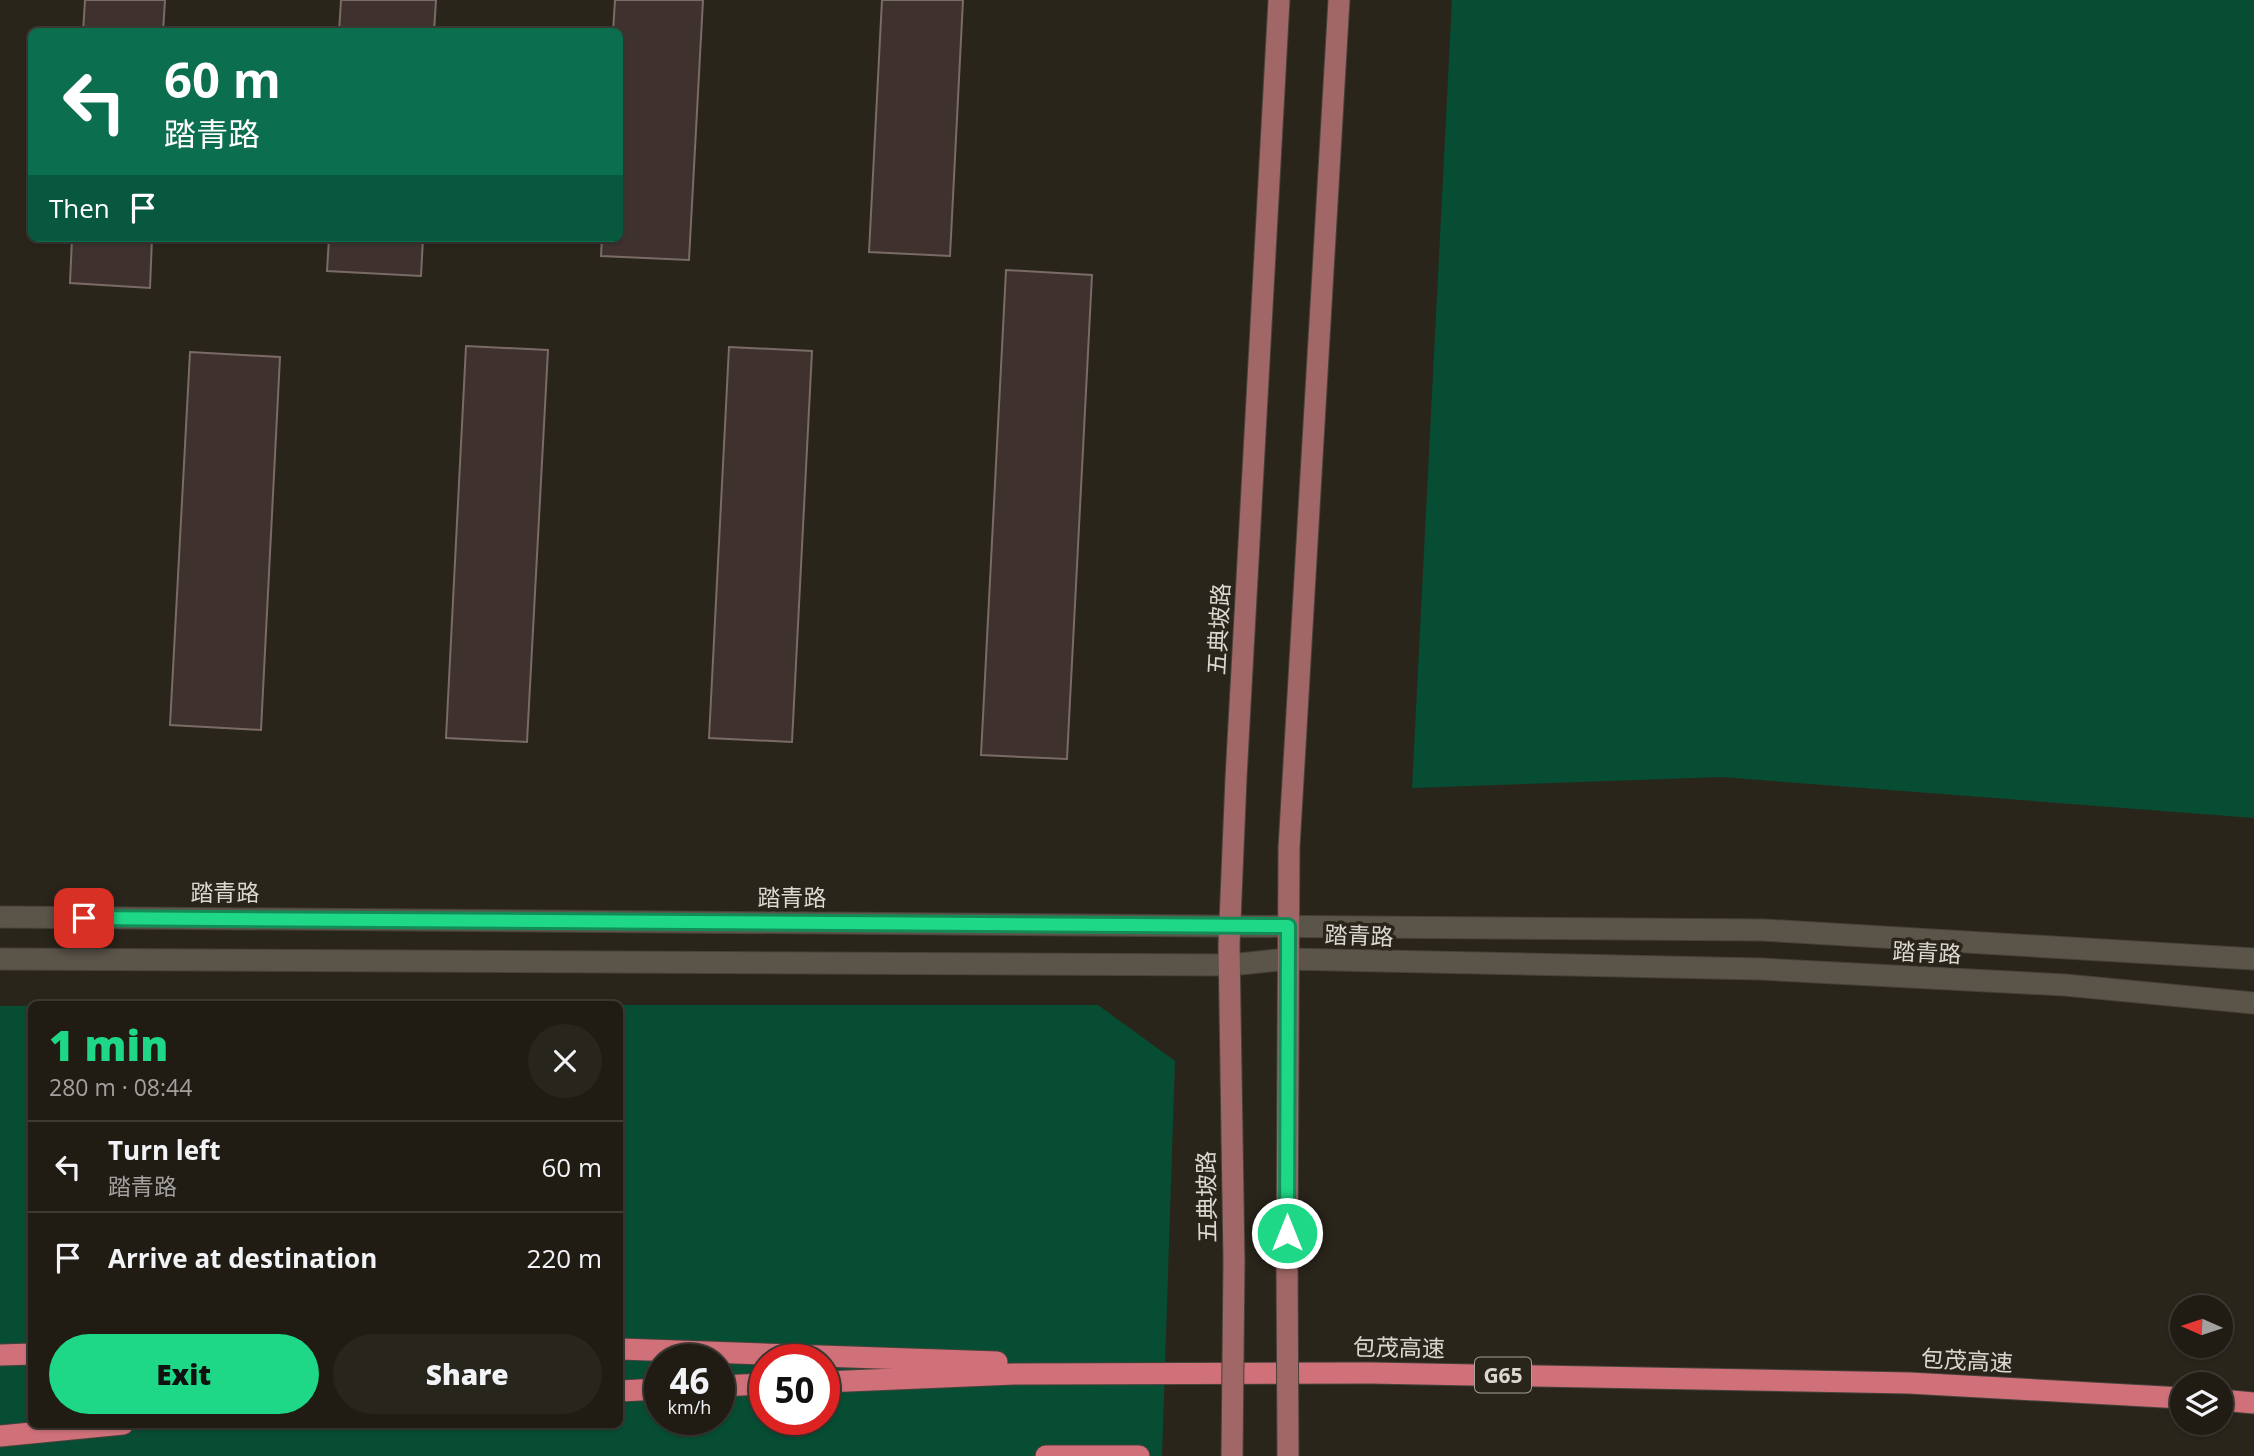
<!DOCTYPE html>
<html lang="en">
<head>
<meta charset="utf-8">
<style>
  body { margin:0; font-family:"Open Sans","Noto Sans SC",sans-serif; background:#28251d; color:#f1f3f6; height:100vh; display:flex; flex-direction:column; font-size:26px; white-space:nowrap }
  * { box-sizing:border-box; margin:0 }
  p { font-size:23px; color:#a2a1a0 }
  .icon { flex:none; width:38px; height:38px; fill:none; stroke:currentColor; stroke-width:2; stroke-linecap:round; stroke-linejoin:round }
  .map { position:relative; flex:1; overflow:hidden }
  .side { position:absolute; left:28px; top:1001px; width:595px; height:427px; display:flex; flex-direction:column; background:#201c14; border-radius:10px; box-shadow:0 2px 5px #0004,0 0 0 2px #3d3a34 }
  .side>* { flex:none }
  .hud { position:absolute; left:28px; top:28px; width:595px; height:214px; border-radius:10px; box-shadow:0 2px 5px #0004,0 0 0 2px #3d3a34; background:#0b6e4f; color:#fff; overflow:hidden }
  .needle { width:46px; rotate:273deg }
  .tools { position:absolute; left:2170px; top:1295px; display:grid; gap:14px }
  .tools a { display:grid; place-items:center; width:63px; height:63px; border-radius:50%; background:#201c14; box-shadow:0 2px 5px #0004,0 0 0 2px #3d3a34; font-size:35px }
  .speed { position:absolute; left:644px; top:1344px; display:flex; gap:14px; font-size:35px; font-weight:700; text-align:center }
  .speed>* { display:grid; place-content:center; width:91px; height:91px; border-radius:50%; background:#201c14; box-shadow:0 2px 5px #0004,0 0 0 2px #3d3a34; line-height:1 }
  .speed small { font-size:18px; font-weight:400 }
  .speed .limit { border:10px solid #d22; background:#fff; color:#111 }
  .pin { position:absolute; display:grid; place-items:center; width:60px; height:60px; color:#fff; margin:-30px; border-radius:14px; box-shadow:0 4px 10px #0006 }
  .me { position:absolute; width:77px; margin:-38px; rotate:0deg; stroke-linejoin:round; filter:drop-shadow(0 0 5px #0008) }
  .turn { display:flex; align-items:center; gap:24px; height:147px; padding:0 21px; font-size:32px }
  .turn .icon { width:91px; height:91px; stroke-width:2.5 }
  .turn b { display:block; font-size:49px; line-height:60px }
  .then { display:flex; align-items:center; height:66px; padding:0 21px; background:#0003; gap:14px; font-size:26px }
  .round { display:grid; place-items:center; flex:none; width:74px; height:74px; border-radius:37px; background:#28251d }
  .overview { display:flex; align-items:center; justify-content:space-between; height:119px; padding:0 21px }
  h1 { font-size:42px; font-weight:800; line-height:52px; color:#1ed887 }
  .primary-button { display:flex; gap:14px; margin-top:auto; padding:14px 21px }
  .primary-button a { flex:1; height:80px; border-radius:42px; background:#1ed887; color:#111; font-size:28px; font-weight:800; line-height:80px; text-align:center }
  .primary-button a+a { background:#28251d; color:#f1f3f6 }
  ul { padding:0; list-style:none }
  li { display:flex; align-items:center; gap:21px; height:91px; padding:0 21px; border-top:2px solid #3d3a34 }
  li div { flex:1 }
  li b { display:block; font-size:26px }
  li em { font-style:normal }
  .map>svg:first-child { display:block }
</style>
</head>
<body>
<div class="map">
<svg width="2254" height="1456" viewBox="0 0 2254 1456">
  <rect width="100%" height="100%" fill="#2a251b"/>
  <path fill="#074d33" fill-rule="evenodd" d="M1452,0H2254V818L1721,777L1412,788Z
    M620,1005H1098L1175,1061L1162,1456H0V1006H31L32,1424H620ZM660,1360H719V1419H660ZM765,1360H824V1419H765Z"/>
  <path fill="#3f322e" stroke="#7a6b67" stroke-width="2" d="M85,0H165L163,32H83Z
    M341,0H436L434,32H339Z
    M615,0H703L689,260L601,256L602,238H620V32H613Z
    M882,0H963L950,256L869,252Z
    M72,238H152L150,288L70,283Z
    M329,238H423L421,276L327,271Z
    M1006,270L1092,275L1067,759L981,755Z
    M466,346L548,350L527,742L446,738Z
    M729,347L812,351L792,742L709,738Z
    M190,352L280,357L261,730L170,725Z"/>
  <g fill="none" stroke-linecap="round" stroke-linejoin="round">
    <defs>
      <path id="minor" d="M0,917L1763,930L2254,959
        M0,959L1230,965L1288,959L1761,969L2065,985L2254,1003"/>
      <path id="major" d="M1234,1261L1229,945L1236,778L1279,0
        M1287,1261L1289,848L1339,0"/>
      <path id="highway" d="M620,1349L997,1362
        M0,1355L32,1354
        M824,1382L1014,1374L1371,1373L1909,1383L2182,1398
        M719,1386L765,1384
        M620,1391L660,1389
        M2221,1400L2254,1403
        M0,1436L123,1424
        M1046,1456H1139"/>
    </defs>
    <use href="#minor" stroke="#47423a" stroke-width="23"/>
    <use href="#major" stroke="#47423a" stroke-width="23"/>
    <use href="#highway" stroke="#47423a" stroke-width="23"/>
    <use href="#minor" stroke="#5b5549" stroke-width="21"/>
    <use href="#major" stroke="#a16666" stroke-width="21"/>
    <use href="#highway" stroke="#d0717a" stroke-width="21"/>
    <defs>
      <path id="major-bridge" d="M1287,1261L1288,1456
        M1232,1456L1234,1261"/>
    </defs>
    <use href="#major-bridge" stroke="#47423a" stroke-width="23" stroke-linecap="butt"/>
    <use href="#major-bridge" stroke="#a16666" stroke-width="21"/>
  </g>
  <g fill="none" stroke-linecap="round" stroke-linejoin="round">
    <defs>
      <path id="route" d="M84,918L1288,926L1287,1233"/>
    </defs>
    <use href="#route" stroke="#148c58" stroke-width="18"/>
    <use href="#route" stroke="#1ed887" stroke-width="12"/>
  </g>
  <g text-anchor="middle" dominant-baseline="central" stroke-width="7" stroke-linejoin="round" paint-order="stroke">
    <rect fill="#2a251b" stroke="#a6a29a" stroke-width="2" x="1475" y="1357.5" width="56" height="35" rx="5"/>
    <g font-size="21" font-weight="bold" fill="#dbd7d1">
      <text x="1503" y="1375">G65</text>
    </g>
    <g font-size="23" fill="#dbd7d1" stroke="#2a251b">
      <text transform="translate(1218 629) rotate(-87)">五典坡路</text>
      <text x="225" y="892">踏青路</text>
      <text x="792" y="897">踏青路</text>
      <text transform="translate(1359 935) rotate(2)">踏青路</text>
      <text transform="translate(1927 952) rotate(3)">踏青路</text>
      <text transform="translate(1206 1197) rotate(-91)">五典坡路</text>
      <text transform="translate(1399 1347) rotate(1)">包茂高速</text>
      <text transform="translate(1967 1360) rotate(3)">包茂高速</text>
    </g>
  </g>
</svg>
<div class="tools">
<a><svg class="needle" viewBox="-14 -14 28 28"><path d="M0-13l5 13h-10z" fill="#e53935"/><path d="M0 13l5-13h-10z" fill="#a2a1a0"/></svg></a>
<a><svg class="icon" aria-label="layers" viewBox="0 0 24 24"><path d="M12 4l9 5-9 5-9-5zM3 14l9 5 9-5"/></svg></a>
</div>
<div class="speed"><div>46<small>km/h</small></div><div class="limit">50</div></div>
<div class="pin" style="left:84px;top:918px;background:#d93025"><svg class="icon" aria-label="arrive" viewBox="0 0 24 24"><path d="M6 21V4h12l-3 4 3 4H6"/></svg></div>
<svg class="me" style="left:1287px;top:1233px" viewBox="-20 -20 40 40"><circle r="17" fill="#1ed887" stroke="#fff" stroke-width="3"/><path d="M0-11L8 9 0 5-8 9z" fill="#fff"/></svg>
<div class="hud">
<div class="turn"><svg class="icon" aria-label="left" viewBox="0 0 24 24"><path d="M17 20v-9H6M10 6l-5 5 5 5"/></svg><div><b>60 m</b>踏青路</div></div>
<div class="then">Then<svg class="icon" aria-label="arrive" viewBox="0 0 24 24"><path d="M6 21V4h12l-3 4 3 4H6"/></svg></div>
</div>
<section class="side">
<div class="overview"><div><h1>1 min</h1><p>280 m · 08:44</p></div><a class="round"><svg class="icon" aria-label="close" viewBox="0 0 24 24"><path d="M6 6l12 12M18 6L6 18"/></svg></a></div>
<ul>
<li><svg class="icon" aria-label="left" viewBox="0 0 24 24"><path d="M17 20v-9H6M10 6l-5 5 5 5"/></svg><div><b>Turn left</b><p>踏青路</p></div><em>60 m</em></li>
<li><svg class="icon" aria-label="arrive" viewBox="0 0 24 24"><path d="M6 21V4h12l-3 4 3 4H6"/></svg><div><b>Arrive at destination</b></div><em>220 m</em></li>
</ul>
<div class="primary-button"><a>Exit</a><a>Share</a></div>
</section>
</div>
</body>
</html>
